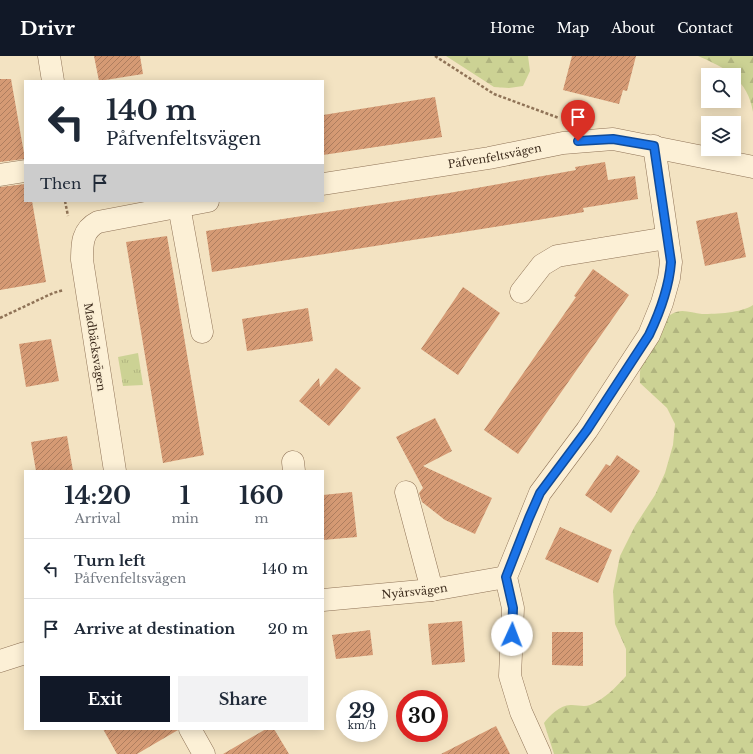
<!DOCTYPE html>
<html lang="en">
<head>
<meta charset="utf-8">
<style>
  body { margin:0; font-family:"Libre Baskerville",serif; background:#f2f2f3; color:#1f2937; height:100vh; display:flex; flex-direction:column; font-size:15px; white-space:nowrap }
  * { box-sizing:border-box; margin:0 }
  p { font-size:13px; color:#747a83 }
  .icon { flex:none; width:22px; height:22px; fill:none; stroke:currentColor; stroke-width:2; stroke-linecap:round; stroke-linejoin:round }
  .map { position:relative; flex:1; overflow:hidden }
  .drawer { position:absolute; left:24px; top:414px; width:300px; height:260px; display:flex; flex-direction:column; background:#fff; border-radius:0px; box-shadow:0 2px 10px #0003 }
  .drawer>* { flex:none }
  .hud { position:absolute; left:24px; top:24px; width:300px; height:122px; border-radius:0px; box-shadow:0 2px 10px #0003; background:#fff; color:#1f2937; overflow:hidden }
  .controls { position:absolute; left:701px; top:12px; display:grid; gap:8px }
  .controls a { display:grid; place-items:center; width:40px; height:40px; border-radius:0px; background:#fff; box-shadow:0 2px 10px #0003; font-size:20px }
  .speed { position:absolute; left:336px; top:634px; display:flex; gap:8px; font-size:20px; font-weight:700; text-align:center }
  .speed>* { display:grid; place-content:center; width:52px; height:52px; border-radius:50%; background:#fff; box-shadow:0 2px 10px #0003; line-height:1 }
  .speed small { font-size:10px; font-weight:400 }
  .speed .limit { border:6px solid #d22; background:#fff; color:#111 }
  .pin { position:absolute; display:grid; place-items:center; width:34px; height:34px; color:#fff; margin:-41px -17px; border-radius:50% 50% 50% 0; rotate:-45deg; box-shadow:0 0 4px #0007 }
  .pin .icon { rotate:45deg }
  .me { position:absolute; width:44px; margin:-22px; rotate:2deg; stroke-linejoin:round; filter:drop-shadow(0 0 3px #0008) }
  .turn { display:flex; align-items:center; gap:14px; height:84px; padding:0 16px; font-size:18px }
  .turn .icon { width:52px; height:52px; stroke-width:2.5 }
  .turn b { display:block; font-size:28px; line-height:34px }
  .then { display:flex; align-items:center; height:38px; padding:0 16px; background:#0003; gap:8px; font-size:15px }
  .eta { display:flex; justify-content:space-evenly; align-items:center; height:68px; text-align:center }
  .eta b { font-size:24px; font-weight:800; line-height:28px }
  .primary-button { display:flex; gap:8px; margin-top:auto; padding:8px 16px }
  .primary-button a { flex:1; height:46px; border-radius:0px; background:#111827; color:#fff; font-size:16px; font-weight:800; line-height:46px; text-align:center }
  .primary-button a+a { background:#f2f2f3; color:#1f2937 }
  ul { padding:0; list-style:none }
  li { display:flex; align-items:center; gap:12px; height:60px; padding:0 16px; border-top:1px solid #e0e1e3 }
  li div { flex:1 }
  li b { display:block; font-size:15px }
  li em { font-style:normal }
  header { display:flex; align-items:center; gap:24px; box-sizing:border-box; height:56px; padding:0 20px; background:#111827; color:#fff }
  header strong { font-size:19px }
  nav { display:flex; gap:22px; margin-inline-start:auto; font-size:14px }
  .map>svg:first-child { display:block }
</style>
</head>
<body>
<header>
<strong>Drivr</strong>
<nav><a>Home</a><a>Map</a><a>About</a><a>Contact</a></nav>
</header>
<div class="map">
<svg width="753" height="698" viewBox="0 0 753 698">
  <defs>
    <pattern id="grass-tufts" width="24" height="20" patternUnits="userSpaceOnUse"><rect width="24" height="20" fill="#ccd294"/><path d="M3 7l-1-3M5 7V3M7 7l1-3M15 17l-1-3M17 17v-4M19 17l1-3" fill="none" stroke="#b0b47f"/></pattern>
    <pattern id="forest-firs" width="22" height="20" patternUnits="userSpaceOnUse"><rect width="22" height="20" fill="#ccd294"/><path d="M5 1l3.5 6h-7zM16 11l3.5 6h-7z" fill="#b0b47f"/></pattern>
    <pattern id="building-hatch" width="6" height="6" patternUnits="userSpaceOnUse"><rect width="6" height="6" fill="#d59a74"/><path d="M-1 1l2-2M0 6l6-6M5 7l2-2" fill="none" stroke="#ae7e5f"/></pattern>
  </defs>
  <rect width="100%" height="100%" fill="#f3e3c2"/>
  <path fill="url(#grass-tufts)" d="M138,297L143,329L123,330L118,301Z"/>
  <path fill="url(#forest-firs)" d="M446,0H528L530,15L523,30L509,32L494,31Z
    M698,0H753V56C748,24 726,12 698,0Z
    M753,249V698H554L544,667C550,659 561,648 572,649C578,649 584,651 590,649C605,643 616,631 626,620V593L615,568L613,535L620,500L635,470L655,439L665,417L673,389L675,368L667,352L640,327C639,307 643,304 652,287C657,278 662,265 670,259C681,251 691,257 702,258C717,258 741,257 753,249Z"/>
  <path fill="url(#building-hatch)" d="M94,0H140L143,18L99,25Z
    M572,0H636L627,35L623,34L619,48L563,34Z
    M0,23H11L25,103L0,106Z
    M435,41L442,81L323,99V59Z
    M605,106L608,124L635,120L638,143L583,152L584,156L532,165L212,216L206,175L449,137L576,114L575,111Z
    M25,128V145H32L46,226L0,234V131Z
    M737,156L746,201L705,210L696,165Z
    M167,180L204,399L163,407L126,186Z
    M593,213L629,239L518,398L484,374L576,241L574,240Z
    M463,231L500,257L458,319L421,293Z
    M308,252L313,285L247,295L242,263Z
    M51,283L59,325L26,331L19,288Z
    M336,312L361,332L329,370L299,345L319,322L320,331Z
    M435,362L452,395L423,410L492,442L475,478L445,464L422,446L419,437L423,432L396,381Z
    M67,380L73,415H36L31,386Z
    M617,399L640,415L611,457L585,439L606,408L610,410Z
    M352,436L357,481L323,484V439Z
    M560,471L612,494L598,527L545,503Z
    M462,565L465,606L432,609L428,568Z
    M370,574L373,599L336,603L332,579Z
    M552,576H583V610L552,609Z
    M496,670L510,698H441Z
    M103,673H178V674L137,698H117Z
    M266,673H274L289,698H223Z"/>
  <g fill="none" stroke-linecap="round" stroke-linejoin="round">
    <defs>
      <g id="minor">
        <path d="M49,0L53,25"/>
        <path d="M0,119L25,115"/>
        <path id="s1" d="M323,128L489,102L563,87L613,83L753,111"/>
        <path d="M179,150L202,276"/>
        <path d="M521,236L542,209L557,200L667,182"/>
        <path d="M293,406L294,415"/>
        <path d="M115,415L82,204C82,188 82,174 98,166L208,145"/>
        <path d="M406,436L432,534"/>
        <path id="s2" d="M323,544L432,534L506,521"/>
        <path d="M0,605L25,597"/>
        <path d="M190,673L204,698"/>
        <path d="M540,698L521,656L510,620L513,552L506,521L540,437L587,374L649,279L662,247L669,222L671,206L654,90"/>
      </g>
    </defs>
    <use href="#minor" stroke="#8f7357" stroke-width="23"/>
    <path stroke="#8f7357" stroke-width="2.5" stroke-dasharray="3 2" stroke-linecap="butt" d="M435,0L494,38L559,62
      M65,145L68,160
      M0,262L53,237L64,234"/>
    <use href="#minor" stroke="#fcf0d6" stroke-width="22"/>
  </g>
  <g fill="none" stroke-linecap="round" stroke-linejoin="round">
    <defs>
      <path id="route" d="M512,579L513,552L506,521L529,462L540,437L587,374L649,279C660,256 669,232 671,206L654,90L613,83L578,85"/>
    </defs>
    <use href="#route" stroke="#114b97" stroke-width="10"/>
    <use href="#route" stroke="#1a73e8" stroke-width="7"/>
  </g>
  <g text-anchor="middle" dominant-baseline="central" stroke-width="3" stroke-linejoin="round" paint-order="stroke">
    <g font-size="11" fill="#3d2c1d" stroke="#f9edd3">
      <text stroke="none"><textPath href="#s1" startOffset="174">Påfvenfeltsvägen</textPath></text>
      <text transform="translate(95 291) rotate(81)">Madbäcksvägen</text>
      <text stroke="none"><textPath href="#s2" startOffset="92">Nyårsvägen</textPath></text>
    </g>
  </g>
</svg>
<div class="controls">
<a><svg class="icon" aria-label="search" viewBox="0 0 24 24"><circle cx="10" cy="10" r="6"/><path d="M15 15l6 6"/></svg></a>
<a><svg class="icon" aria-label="layers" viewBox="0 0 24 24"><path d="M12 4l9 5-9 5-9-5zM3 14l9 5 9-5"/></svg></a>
</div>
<div class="speed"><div>29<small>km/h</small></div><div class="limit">30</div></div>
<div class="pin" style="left:578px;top:85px;background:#d93025"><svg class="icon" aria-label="arrive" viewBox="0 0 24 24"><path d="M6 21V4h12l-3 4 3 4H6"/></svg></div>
<svg class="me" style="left:512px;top:579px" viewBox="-20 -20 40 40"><circle r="19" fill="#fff"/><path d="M0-13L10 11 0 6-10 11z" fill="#1a73e8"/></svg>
<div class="hud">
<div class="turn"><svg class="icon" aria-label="left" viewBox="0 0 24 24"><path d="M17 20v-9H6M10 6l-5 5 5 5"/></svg><div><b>140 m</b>Påfvenfeltsvägen</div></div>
<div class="then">Then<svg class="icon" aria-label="arrive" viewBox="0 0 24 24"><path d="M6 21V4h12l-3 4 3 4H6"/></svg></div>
</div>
<section class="drawer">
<div class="eta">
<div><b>14:20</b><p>Arrival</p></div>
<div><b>1</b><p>min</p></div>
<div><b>160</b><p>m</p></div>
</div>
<ul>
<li><svg class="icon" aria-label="left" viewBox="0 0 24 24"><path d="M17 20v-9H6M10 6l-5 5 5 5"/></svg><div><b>Turn left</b><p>Påfvenfeltsvägen</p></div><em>140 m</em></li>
<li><svg class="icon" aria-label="arrive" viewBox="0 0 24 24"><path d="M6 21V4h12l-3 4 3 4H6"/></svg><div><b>Arrive at destination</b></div><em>20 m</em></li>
</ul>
<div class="primary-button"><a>Exit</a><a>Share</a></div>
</section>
</div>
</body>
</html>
